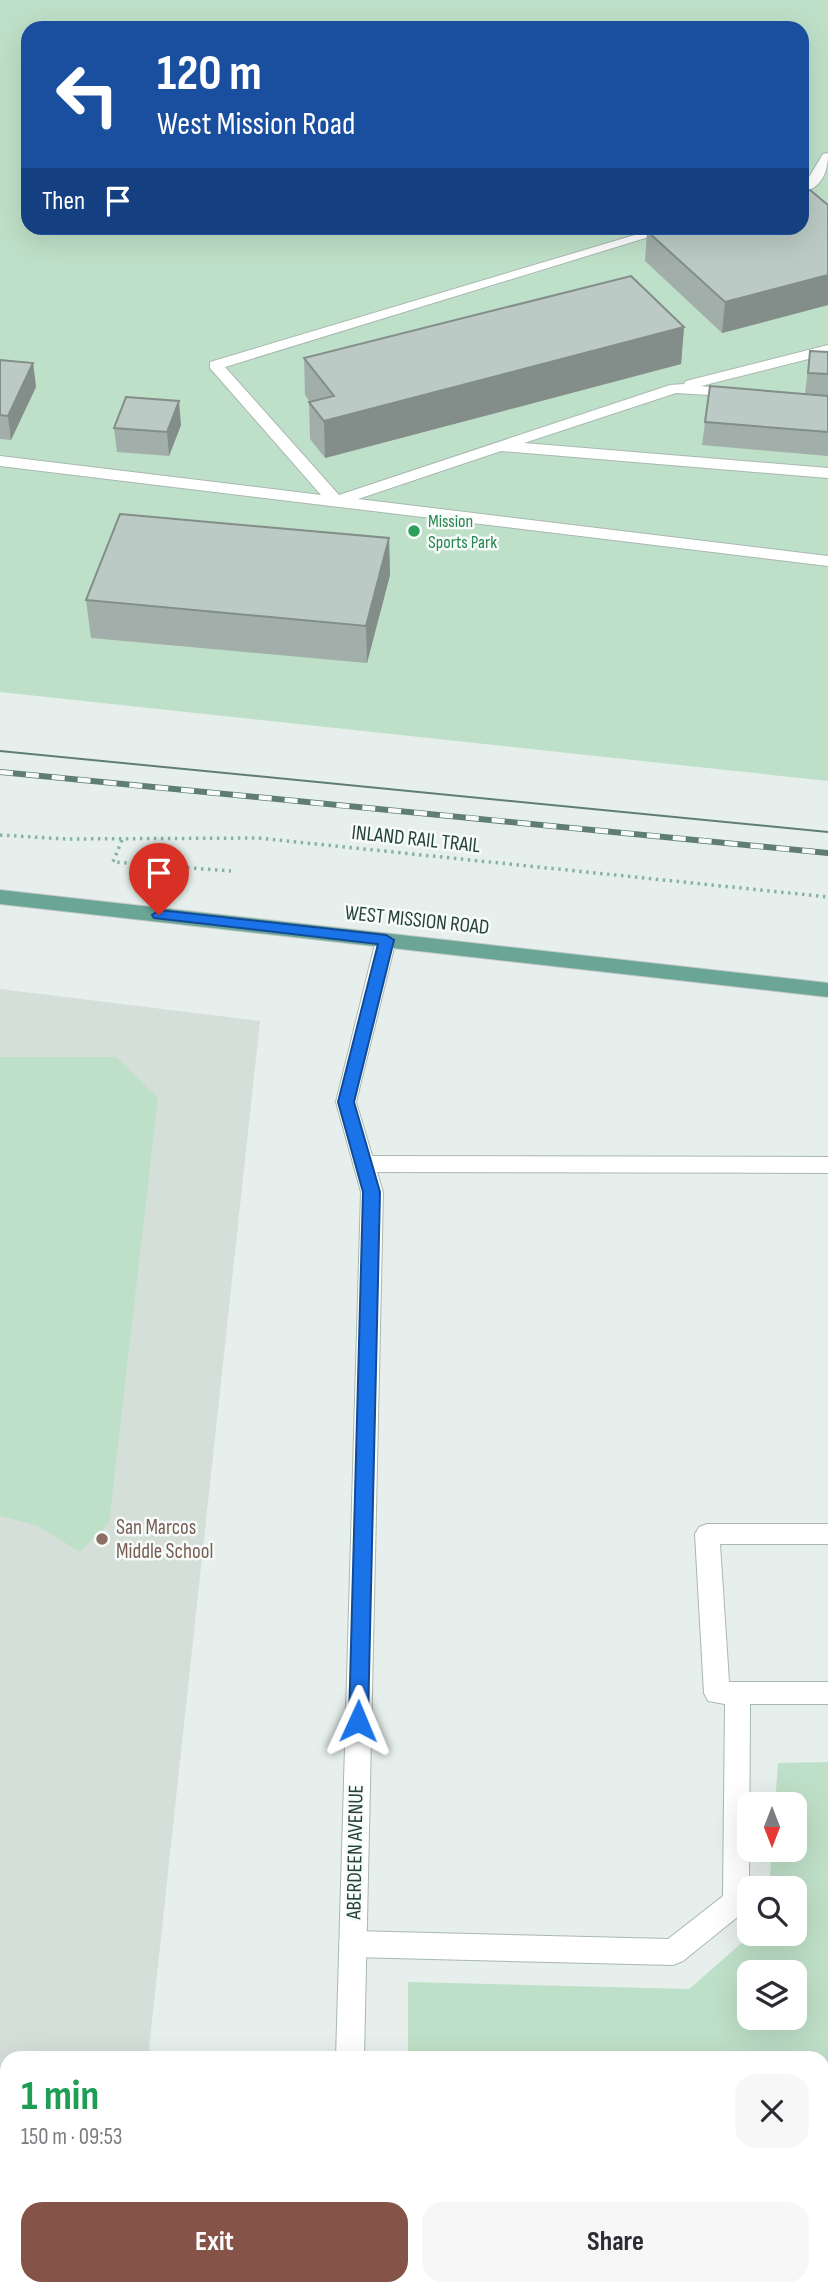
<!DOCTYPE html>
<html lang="en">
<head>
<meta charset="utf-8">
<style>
  body { margin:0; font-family:"Sofia Sans Condensed",sans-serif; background:#f7f7f7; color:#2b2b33; height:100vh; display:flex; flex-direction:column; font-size:26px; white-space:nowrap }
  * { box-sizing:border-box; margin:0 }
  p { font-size:23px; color:#7c7c81 }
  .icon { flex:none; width:38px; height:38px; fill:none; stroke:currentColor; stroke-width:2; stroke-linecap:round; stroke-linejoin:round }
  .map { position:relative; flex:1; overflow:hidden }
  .sheet { position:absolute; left:0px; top:2051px; width:830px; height:245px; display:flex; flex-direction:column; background:#fff; border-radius:21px 21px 0 0; box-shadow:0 7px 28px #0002 }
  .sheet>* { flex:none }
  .hud { position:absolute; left:21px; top:21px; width:788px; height:214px; border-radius:21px; box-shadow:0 7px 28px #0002; background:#1a4fa0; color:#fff; overflow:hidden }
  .needle { width:46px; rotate:180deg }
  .fabs { position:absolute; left:737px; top:1792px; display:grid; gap:14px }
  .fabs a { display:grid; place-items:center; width:70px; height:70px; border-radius:14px; background:#fff; box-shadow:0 7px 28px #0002; font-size:35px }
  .pin { position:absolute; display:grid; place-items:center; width:60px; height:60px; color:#fff; margin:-72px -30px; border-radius:50% 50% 50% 0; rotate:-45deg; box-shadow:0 0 7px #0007 }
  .pin .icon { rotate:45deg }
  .me { position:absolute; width:77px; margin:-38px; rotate:1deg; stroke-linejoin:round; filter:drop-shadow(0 0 5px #0008) }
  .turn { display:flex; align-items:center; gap:24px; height:147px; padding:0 21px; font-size:32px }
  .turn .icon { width:91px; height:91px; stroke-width:2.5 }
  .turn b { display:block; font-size:49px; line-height:60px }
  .then { display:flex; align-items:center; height:66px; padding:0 21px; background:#0003; gap:14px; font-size:26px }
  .round { display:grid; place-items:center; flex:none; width:74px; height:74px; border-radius:21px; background:#f7f7f7 }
  .summary { display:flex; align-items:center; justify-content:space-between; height:119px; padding:0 21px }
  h1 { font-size:42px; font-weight:700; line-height:52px; color:#1e9e55 }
  .button { display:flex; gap:14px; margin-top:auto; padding:14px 21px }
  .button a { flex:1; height:80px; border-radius:21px; background:#855347; color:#fff; font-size:28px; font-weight:700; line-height:80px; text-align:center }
  .button a+a { background:#f7f7f7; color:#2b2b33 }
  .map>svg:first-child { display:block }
</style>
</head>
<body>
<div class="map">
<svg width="828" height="2296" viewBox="0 0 828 2296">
  <rect width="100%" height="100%" fill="#e6efeb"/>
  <path fill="#d4dfda" d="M0,989L260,1021L148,2058H7V2289H123L122,2296H0Z"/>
  <path fill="#bfe0c8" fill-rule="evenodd" d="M0,0H828V781L0,692ZM28,28H802V228H28Z
    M0,1057H116L158,1098L109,1523L80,1552L38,1526L0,1516Z
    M828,1762V2296H407V2289H822V2058H408V1982L689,1989L752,1934H794V1888H769L772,1850H794V1804H775L778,1763ZM749,1972H794V2018H749Z"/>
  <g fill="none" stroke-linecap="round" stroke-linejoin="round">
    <defs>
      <path id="lane" d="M828,153C828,172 822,188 802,192V184L806,182L823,154Z
        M658,228H678L225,367L339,495L670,385L684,384L686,381L828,345V354L701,386L742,391V397L676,393L524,443L828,468V478L501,451L358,499L828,556V566L0,466V456L321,495L210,368V362Z
        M364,1156L828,1157V1173L364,1172L357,1170L353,1164L357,1158Z
        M707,1524H828V1544H720L729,1682H828V1704H750L749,1888L745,1911L683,1961L673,1965L353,1957L343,1953L339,1944L343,1935L353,1931L668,1939L723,1896L725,1704L708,1701L704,1693L695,1534L699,1527Z"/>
      <path id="street" d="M386,933L396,940L356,1102L383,1192L364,2058H336L361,1192L336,1102L376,940Z
        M330,2289H360L359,2296H329Z"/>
      <path id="primary" d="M0,890L828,983V997L0,904Z"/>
    </defs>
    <use href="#lane" stroke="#a8b8b2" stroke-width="2"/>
    <use href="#street" stroke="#a8b8b2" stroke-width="2"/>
    <use href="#primary" stroke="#c2cac8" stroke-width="2"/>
    <path stroke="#86b3a5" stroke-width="3.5" stroke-dasharray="2.5 4.5" stroke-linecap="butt" d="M0,835L65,839L258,838L828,897
      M122,840L113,862L231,871"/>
    <use href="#lane" fill="#fff" fill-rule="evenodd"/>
    <use href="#street" fill="#fff" fill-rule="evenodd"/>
    <use href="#primary" fill="#6aa596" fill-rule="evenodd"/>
    <path stroke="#5f7d75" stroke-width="2" d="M0,751L828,832"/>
    <defs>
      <path id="rail" d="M0,772L828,853"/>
    </defs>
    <use href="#rail" stroke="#5f7d75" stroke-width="6"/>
    <use href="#rail" stroke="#f7fbf9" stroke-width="4.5" stroke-dasharray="13" stroke-linecap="butt"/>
  </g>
  <path fill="#a1aea9" d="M828,205V305L722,333L645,261L647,231Z
    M684,327L681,364L325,458L310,439L309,402H310L305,395L304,358Z
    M810,351L828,352V456L702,445L705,422L805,394Z
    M0,360L33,363L36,387L11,440L0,439Z
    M181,425L169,456L117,452L114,428Z
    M389,538L390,575L367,663L91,638L86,600Z"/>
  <path fill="#838d89" d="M828,275V305L722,333L725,302Z
    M684,327L681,364L325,458L324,421Z
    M33,363L36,387L11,440L8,416Z
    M179,401L181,425L169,456L167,432Z
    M389,538L390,575L367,663L366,626Z"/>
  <path fill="#bbcac4" stroke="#838d89" stroke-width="2" d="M810,190L828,205V275L725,302L647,231L660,228H802V192Z
    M631,276L684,327L324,421L309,402L334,396L304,358Z
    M810,351L828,352V374L808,373Z
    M0,360L33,363L8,416L0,415Z
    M710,386L828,396V432L705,422Z
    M126,397L179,401L167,432L114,428Z
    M120,514L389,538L366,626L86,600Z"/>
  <path fill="#1a73e8" stroke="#114b97" stroke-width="2" d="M159,910L386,935L394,940L354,1102L380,1192L368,1721L365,1727L358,1730L352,1727L349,1721L363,1192L338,1102L378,944L154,918L152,915Z"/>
  <circle fill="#2e9e5b" stroke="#f7fbf9" stroke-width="2.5" cx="414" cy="531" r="7"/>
  <circle fill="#8d6e63" stroke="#f7fbf9" stroke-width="2.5" cx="102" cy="1539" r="7"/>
  <g text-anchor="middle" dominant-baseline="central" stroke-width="5" stroke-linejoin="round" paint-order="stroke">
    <g font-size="18" fill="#27864d" stroke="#f7fbf9" text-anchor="start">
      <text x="428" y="521">Mission<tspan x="428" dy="21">Sports Park</tspan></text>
    </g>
    <g font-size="21" fill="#24423a" stroke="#f7fbf9">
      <text transform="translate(416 839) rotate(6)">INLAND RAIL TRAIL</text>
      <text transform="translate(417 920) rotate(6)">WEST MISSION ROAD</text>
      <text transform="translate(355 1852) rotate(-89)">ABERDEEN AVENUE</text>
    </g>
    <g font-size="21" fill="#785e54" stroke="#f7fbf9" text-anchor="start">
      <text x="116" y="1527">San Marcos<tspan x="116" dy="24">Middle School</tspan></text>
    </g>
  </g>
</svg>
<div class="fabs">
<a><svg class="needle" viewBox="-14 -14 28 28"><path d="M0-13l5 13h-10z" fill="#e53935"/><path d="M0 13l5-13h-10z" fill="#7c7c81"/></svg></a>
<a><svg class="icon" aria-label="search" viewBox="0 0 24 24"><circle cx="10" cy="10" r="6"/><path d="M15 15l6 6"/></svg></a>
<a><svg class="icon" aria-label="layers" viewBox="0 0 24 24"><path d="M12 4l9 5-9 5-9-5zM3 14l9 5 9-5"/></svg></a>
</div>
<div class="pin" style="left:159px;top:915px;background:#d93025"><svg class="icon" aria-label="arrive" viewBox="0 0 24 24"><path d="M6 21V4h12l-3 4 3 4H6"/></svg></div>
<svg class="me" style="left:358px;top:1721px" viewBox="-20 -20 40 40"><path d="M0-17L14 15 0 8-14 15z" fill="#1a73e8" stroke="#fff" stroke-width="4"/></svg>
<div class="hud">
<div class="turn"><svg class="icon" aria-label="left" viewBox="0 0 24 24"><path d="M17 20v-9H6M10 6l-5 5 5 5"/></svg><div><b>120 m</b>West Mission Road</div></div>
<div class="then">Then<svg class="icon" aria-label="arrive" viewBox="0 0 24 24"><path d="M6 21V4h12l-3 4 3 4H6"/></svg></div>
</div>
<section class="sheet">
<div class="summary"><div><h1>1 min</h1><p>150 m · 09:53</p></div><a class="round"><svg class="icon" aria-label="close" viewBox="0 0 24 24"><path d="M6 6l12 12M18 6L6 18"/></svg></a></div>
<div class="button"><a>Exit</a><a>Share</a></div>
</section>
</div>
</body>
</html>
